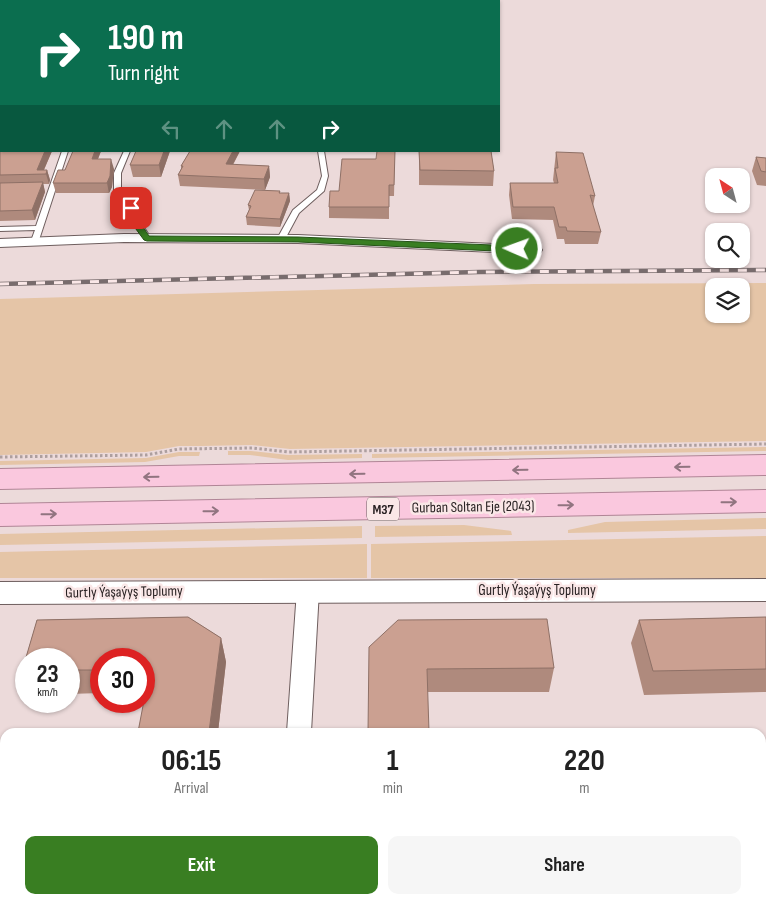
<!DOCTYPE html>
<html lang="en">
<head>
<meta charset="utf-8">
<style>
  body { margin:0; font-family:"Sofia Sans Condensed",sans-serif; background:#f6f6f6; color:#222; height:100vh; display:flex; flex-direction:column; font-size:19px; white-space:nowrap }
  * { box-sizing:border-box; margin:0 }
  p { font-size:16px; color:#767676 }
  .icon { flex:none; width:28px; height:28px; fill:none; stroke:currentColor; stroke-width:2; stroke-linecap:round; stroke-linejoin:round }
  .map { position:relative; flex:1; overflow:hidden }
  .panel { position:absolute; left:0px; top:728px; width:766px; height:176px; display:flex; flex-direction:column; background:#fff; border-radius:15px 15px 0 0; box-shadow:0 1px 4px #0004 }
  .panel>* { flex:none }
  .banner { position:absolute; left:0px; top:0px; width:500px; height:152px; box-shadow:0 1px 4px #0004; background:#0b6e4f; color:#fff; overflow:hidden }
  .needle { width:32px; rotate:324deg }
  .tools { position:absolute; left:705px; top:168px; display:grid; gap:10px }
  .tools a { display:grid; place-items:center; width:45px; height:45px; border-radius:10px; background:#fff; box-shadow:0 1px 4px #0004; font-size:25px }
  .speed { position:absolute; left:15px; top:648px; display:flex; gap:10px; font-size:25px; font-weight:700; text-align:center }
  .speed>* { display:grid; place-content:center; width:65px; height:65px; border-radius:50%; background:#fff; box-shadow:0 1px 4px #0004; line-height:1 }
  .speed small { font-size:12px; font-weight:400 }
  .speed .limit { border:8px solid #d22; background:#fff; color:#111 }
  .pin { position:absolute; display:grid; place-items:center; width:42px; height:42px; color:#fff; margin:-21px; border-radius:10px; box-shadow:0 2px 8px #0006 }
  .me { position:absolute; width:55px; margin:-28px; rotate:272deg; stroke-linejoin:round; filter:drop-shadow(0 0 4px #0008) }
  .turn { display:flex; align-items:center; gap:18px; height:105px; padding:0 25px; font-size:22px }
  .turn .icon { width:65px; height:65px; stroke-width:2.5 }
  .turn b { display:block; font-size:35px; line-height:42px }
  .lanes { display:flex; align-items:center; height:48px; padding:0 25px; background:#0003; justify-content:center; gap:25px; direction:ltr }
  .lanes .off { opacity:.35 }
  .eta { display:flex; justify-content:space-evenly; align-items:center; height:85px; text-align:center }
  .eta b { font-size:30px; font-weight:700; line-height:35px }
  .button { display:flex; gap:10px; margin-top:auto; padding:10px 25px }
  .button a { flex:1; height:58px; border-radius:10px; background:#397e22; color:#fff; font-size:20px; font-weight:700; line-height:58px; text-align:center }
  .button a+a { background:#f6f6f6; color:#222 }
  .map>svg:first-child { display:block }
</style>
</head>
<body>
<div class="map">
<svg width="766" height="903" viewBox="0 0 766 903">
  <rect width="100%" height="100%" fill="#ecdada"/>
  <path fill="#e5c5a7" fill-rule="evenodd" d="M766,283V441L290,449L252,445L201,446H179L146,452L0,455V299L534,284ZM741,286V314H714V286Z
    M766,447V451L372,458V454Z
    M228,451H251L288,455L362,454V458L288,460L250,455H228Z
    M179,452H200L199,456H179L145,462L0,465V461L146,458Z
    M766,518V529L568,533V530L605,522Z
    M464,525L511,531L512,535L375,537V526Z
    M362,526V538L0,545V534Z
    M766,536V578H371V544Z
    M367,544V578H0V552Z"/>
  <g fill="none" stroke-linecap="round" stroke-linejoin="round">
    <defs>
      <path id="service" d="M62,151H68L38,243H32L31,241L35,230L0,231V227L36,226Z
        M124,151H130L121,173V190L133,205L141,223L151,238L150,240H144L141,235L126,205L114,190V173Z
        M318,151H324L328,176L324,191L299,213L284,241H278L277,239L293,210L317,190L322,176Z"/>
      <path id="minor" d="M124,234L298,235L535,246L540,247L542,250L540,253L535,254L298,243L124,242L0,247V239Z
        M308,581L316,584L319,590L311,732H287L297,590L300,584Z
        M274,899H302V903H274Z"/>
      <path id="tertiary" d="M766,579V601L0,604V582Z"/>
      <path id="trunk" d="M766,455V475L0,489V469Z
        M766,490V512L0,526V504Z"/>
    </defs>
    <use href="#service" stroke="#6e5e5e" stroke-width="2"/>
    <use href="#minor" stroke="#6e5e5e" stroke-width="2"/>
    <use href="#tertiary" stroke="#6e5e5e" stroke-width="2"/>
    <use href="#trunk" stroke="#b08596" stroke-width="2"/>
    <path stroke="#ad9f9f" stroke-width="3" stroke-dasharray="2.5 2.5" stroke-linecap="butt" d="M0,457L146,455L179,449L252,448L289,452L766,444"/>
    <use href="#service" fill="#fff" fill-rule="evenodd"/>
    <use href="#minor" fill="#fff" fill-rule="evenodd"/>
    <use href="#tertiary" fill="#fff" fill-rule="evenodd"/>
    <use href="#trunk" fill="#fac8de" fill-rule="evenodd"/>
    <defs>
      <path id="rail" d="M0,284L479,272L766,270"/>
    </defs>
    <use href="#rail" stroke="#786c6d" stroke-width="4.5"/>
    <use href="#rail" stroke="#fae7e7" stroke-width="3" stroke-dasharray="9" stroke-linecap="butt"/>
  </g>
  <path fill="#af8a7d" d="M0,122L1,151H52L44,170H47L50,180L49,184H43L45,192L35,220L0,221Z
    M73,151H101L98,159L114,169L112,187L109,193H56L53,183L65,170Z
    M136,151H170L161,177H133L130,165Z
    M190,151H240L233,165L269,166L270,177L265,190L180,186L178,175L181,169V166Z
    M395,151L394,196H389V219L329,218V207L339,191L376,159Z
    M419,151H491L494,171L493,186L419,185Z
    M556,152L595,196L593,206L601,232L598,244H565L564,239H557L553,220L512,219L509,195L510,183H554L553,180Z
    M756,157L766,158V186L757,185L752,171Z
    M280,191V193H289L290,201L280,227L247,225L246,217L249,210L248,205Z
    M188,617L221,638L226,662L218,732H138L146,692H144V659H101V693L69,694V659H26V681L22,671L37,620Z
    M766,617V692L644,695L631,643L639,620Z
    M369,647L554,668L549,692H428Z"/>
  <path fill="#8e7066" d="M45,151H52L42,174L37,170Z
    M95,151H101L94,169L92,159Z
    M164,151H170L161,177L159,165Z
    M233,151H240L227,175L226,164Z
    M111,159L114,169L112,187L109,193L107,183Z
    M269,166L270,177L265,190L264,179Z
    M47,170L50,180L49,184L46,174Z
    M43,182L45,192L35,220L32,210Z
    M289,193L290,201L280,227V219Z
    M221,638L226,662L218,732H209Z
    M121,899H134L133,903H120Z"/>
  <path fill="#cba091" stroke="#8e7066" d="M0,122H1V151H45L37,170H47L46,174L0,175Z
    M73,151H95L92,159H111L110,176L107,183H53L58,170H65Z
    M136,151H164L159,165H130Z
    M190,151H233L226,164L269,166L264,179L178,175L183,166H181Z
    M377,151H395L394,185H389V207H329L330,191H339L342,159H376Z
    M419,151H491L494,171L420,170Z
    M556,152L583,153L595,196L590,195L601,232L567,231L566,227H559L554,207H513L510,183H558L555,168H558Z
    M756,157L766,158V172L761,171Z
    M43,182L32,210L0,211V183Z
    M255,190L280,191L279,193H289L280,219L246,217L251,206L248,205Z
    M188,617L221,638L209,732H138L150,669H144V659H101V670H69V659H26V671H22L37,620Z
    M766,617V669L653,671L639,620Z
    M547,619L554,668L427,669L429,732H368L369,647L398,620Z
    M44,899H121L120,903H43Z"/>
  <defs><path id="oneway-shaft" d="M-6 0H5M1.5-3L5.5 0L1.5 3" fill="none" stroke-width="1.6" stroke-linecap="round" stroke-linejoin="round" transform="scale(1.25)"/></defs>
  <g stroke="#917480">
    <use href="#oneway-shaft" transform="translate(682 467) rotate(179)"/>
    <use href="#oneway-shaft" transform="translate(520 470) rotate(179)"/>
    <use href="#oneway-shaft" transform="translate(357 474) rotate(179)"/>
    <use href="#oneway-shaft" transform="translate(151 477) rotate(179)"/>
    <use href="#oneway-shaft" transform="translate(729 502) rotate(-1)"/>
    <use href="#oneway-shaft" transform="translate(566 505) rotate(-1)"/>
    <use href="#oneway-shaft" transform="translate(211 511) rotate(-1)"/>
    <use href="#oneway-shaft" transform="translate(49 514) rotate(-1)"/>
  </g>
  <path fill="#397e22" stroke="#255216" d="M128,206H134L139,221L149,236L298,237L517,246L522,249L517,252L298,242L147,241L144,240L130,221Z"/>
  <g text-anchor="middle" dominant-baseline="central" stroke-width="5" stroke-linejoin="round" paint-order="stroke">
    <rect fill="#fae7e7" stroke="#675c5d" stroke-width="1" x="367" y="497.5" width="32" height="23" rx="4"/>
    <g font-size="14" font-weight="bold" fill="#282122">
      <text x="383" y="509">M37</text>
    </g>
    <g font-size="15" fill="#282122" stroke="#fae7e7">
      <text transform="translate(473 507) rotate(-1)">Gurban Soltan Eje (2043)</text>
      <text x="537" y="590">Gurtly Ýaşaýyş Toplumy</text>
      <text transform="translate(124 592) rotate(-1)">Gurtly Ýaşaýyş Toplumy</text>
    </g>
  </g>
</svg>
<div class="tools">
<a><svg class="needle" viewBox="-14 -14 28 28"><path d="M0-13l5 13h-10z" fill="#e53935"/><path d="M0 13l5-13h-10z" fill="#767676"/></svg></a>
<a><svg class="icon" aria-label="search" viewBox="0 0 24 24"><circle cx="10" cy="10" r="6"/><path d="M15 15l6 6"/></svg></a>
<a><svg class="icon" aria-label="layers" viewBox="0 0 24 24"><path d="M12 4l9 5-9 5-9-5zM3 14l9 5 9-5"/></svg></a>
</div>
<div class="speed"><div>23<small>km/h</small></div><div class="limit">30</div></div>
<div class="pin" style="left:131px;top:208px;background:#d93025"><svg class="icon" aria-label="arrive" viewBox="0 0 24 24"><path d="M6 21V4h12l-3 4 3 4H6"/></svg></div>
<svg class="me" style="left:517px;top:249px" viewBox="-20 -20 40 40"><circle r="17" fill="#397e22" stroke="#fff" stroke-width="3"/><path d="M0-11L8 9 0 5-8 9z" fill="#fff"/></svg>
<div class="banner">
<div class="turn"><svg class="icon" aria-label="right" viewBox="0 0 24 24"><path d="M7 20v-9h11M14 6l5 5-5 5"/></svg><div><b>190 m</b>Turn right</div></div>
<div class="lanes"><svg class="icon off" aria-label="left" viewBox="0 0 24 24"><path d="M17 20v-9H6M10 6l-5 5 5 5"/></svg><svg class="icon off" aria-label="ahead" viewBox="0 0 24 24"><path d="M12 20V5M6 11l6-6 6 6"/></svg><svg class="icon off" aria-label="ahead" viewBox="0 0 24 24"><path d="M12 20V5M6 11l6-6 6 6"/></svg><svg class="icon" aria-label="right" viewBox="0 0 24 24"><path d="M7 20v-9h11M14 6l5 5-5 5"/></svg></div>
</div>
<section class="panel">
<div class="eta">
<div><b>06:15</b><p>Arrival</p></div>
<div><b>1</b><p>min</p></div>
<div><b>220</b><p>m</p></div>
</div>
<div class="button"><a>Exit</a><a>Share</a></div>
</section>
</div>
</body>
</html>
